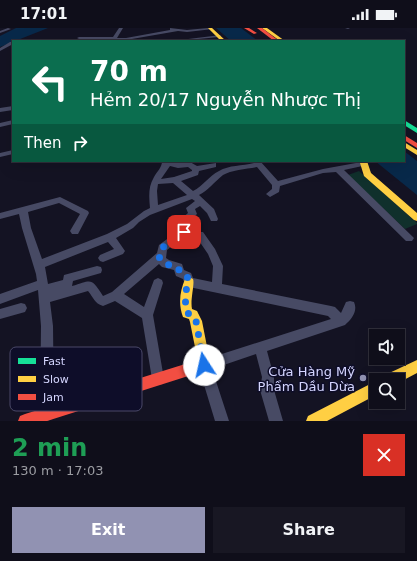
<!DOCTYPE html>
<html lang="en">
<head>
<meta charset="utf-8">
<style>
  body { margin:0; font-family:"DejaVu Sans",sans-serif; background:#181723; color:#f1f3f6; height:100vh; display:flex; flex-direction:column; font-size:15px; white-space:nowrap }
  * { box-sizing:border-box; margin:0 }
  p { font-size:13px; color:#9b9ca2 }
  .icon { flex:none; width:22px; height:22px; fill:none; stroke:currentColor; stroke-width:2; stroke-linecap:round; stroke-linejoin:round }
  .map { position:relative; height:393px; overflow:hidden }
  .side { display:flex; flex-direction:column; background:#0f0e1a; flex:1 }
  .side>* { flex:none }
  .hud { position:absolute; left:12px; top:12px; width:393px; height:122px; border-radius:0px; box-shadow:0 4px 16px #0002,0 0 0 1px #2f2e39; background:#0b6e4f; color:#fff; overflow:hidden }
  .controls { position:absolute; left:369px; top:301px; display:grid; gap:8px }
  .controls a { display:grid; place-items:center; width:36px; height:36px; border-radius:0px; background:#0f0e1a; box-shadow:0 4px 16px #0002,0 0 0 1px #2f2e39; font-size:20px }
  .pin { position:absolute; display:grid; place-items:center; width:34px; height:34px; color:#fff; margin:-17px; border-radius:8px; box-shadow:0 2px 6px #0006 }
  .me { position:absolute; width:44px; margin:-22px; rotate:350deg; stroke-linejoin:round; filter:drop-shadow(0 0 3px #0008) }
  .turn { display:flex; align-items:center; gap:14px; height:84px; padding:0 12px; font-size:18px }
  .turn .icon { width:52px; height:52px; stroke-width:2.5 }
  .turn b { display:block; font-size:28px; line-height:34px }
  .then { display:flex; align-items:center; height:38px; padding:0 12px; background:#0003; gap:8px; font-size:15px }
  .round { display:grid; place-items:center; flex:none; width:42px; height:42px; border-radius:0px; background:#181723 }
  .head { display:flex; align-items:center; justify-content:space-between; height:68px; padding:0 12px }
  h1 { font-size:24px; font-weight:700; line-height:30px; color:#1e9e55 }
  .action { display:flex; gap:8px; margin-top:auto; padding:8px 12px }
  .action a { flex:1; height:46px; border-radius:0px; background:#9192b2; color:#fff; font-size:16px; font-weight:700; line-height:46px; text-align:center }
  .action a+a { background:#181723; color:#f1f3f6 }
  .status { display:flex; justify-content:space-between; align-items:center; height:28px; padding:0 20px; background:#0f0e1a; direction:ltr }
  .status svg { height:11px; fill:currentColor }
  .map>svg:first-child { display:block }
</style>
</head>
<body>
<div class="status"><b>17:01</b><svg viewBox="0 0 49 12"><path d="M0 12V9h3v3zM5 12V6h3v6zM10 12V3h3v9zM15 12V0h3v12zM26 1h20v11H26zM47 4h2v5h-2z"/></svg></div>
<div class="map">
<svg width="417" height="393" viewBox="0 0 417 393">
  <rect width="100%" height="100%" fill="#141323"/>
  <path fill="#10302c" d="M359,143L417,195V196L405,201L348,147Z"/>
  <path fill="#08294a" d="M16,0H48L0,19V8Z
    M216,0H241L258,13H231Z
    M404,123L417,133V167L375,133H404Z"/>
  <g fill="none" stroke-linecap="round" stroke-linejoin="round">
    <path fill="#474a64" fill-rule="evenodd" d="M8,0L11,1L0,5V3Z
      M119,0H123L117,10H126L170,2V0L187,2L208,0L213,1L187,4L178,3L126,12L79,11L77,10L79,9H113Z
      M345,0H350L348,1Z
      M221,7L219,9L178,13L180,12Z
      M10,14H13V16L0,23V20Z
      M13,78V82L0,84V80Z
      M13,92V96L0,99V95Z
      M13,122V126L0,129V125Z
      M162,133C173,133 179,135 190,134L197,138L216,135V139L199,143L198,147L181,153L193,163C203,158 209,148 219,143C229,137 242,138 254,135L252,133H260L278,153L323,141L367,133V137L344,142L414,210L412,213H406L336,144L323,145L280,158L279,164L270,169L266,166L272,161V157L257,139C247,141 231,142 223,147C214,154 209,162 199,167L214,181L218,191L217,193H211L207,185L200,178L195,181L197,186L184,198L188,204L186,207L167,222L166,230L169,232L182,236L184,242L191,245L193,250L212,254L213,238L208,226L195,207L197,204H203L215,221L223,238L222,256L331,278L335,279L341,285L346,274L350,273L354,274C358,283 352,291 345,297L267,323L274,349V362L283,393H269L260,362L262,349L256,326L212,341L229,393H215L198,337L200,333L331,291L328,288L189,259L185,257L183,251L176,248L174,242L162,239L159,236L124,266L144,279L154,252L158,250L162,252L163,255L153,287L164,351L163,356L158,357L153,356L152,351L142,290L115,273L103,278C94,275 94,270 88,263L50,274L53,298L54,386L52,391L47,393L42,391L40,386L41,298L38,262L0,276V266L37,253L36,246L22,200L19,186L0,191V185L60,169L88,183L89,185L78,206H72L70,203L80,186L59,175L28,184L31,200L42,231L107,206L127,196L144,183L150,180C149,169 148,159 154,149C157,143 162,140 162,133ZM170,138L178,140L188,139L192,142V143L174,149L161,151ZM173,155L187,167L158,177L157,163L158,156ZM192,171L195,173L186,180L188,185L174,197L178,203L159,217L157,225L112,264L103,268C91,249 92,252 72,258L73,253L101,245L102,242L101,239L97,238L64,247L63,252L48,256L45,239L108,214L114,221L100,227L98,230L100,233L103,234L123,226L125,223L116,210L133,200L139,194L150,187Z
      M21,275L25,276L27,280L25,284L0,291V281Z"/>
    <path fill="#16e098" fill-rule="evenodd" d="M404,92L417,100V105L404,97Z"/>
    <path fill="#ffcf43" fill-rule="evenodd" d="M208,0H212L226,13H221Z
      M262,0H267L285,13H280Z
      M404,114L417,122V127L404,119Z
      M361,133H367L371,145L417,185V193L414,192L364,148L360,135Z
      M189,249L193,251C195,255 190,272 192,281L197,283L202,293L210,334L208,338L204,340L200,338L198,334L190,294L189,291L183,289C178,276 180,263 185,251Z
      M417,332V345L398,355V352H384L385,347Z
      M376,353V367L327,393H306L308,388Z"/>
    <path fill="#f24e42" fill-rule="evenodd" d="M244,0H249L257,5L254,6Z
      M257,0H262L279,13H274Z
      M404,107L417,115V120L404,112Z
      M204,328L208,330L210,337L208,341L204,343L47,393H18L20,388L25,386L198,332L200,330Z"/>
  </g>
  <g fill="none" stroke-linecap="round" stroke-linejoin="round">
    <path stroke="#1a73e8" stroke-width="7" stroke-dasharray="0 12.6" d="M184,204L162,220V227L159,230L166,236L178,239L180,245L187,248L189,254C184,265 185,273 187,285L193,287L196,293L204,337"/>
  </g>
  <circle fill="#9192b2" stroke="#0e0d29" stroke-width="1.5" cx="363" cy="350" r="4"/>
  <g text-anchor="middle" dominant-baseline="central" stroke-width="3" stroke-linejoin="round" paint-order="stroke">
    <g font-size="13" fill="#d5d6ff" stroke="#0e0d29" text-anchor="end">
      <text x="355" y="343">Cửa Hàng Mỹ<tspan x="355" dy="15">Phẩm Dầu Dừa</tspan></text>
    </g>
  </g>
  <rect x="10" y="319" width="132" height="64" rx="6" fill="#0e0d29" stroke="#4a4969" stroke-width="1"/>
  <rect x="18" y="330" width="18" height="6" fill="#16e098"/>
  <rect x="18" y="348" width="18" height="6" fill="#ffcf43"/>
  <rect x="18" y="366" width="18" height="6" fill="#f24e42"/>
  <g font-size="11" fill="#d5d6ff">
    <text x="43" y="337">Fast</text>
    <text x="43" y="355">Slow</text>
    <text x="43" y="373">Jam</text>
  </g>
</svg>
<div class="controls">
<a><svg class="icon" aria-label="sound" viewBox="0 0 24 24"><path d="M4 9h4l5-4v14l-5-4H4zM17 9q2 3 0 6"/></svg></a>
<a><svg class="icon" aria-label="search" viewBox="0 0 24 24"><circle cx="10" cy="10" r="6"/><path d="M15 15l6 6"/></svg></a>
</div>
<div class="pin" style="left:184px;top:204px;background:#d93025"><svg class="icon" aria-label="arrive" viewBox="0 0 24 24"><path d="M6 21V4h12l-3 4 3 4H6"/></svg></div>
<svg class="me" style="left:204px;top:337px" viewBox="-20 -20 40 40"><circle r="19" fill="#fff"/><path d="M0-13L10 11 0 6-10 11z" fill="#1a73e8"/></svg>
<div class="hud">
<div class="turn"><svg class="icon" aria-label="left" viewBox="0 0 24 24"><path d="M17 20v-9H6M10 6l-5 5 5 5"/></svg><div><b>70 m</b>Hẻm 20/17 Nguyễn Nhược Thị</div></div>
<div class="then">Then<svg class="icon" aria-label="right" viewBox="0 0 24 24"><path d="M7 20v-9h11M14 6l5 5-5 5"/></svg></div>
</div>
</div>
<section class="side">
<div class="head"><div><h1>2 min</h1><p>130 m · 17:03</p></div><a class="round" style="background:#d93025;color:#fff"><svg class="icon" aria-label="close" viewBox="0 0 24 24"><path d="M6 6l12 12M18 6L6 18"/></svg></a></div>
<div class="action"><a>Exit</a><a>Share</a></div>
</section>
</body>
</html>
